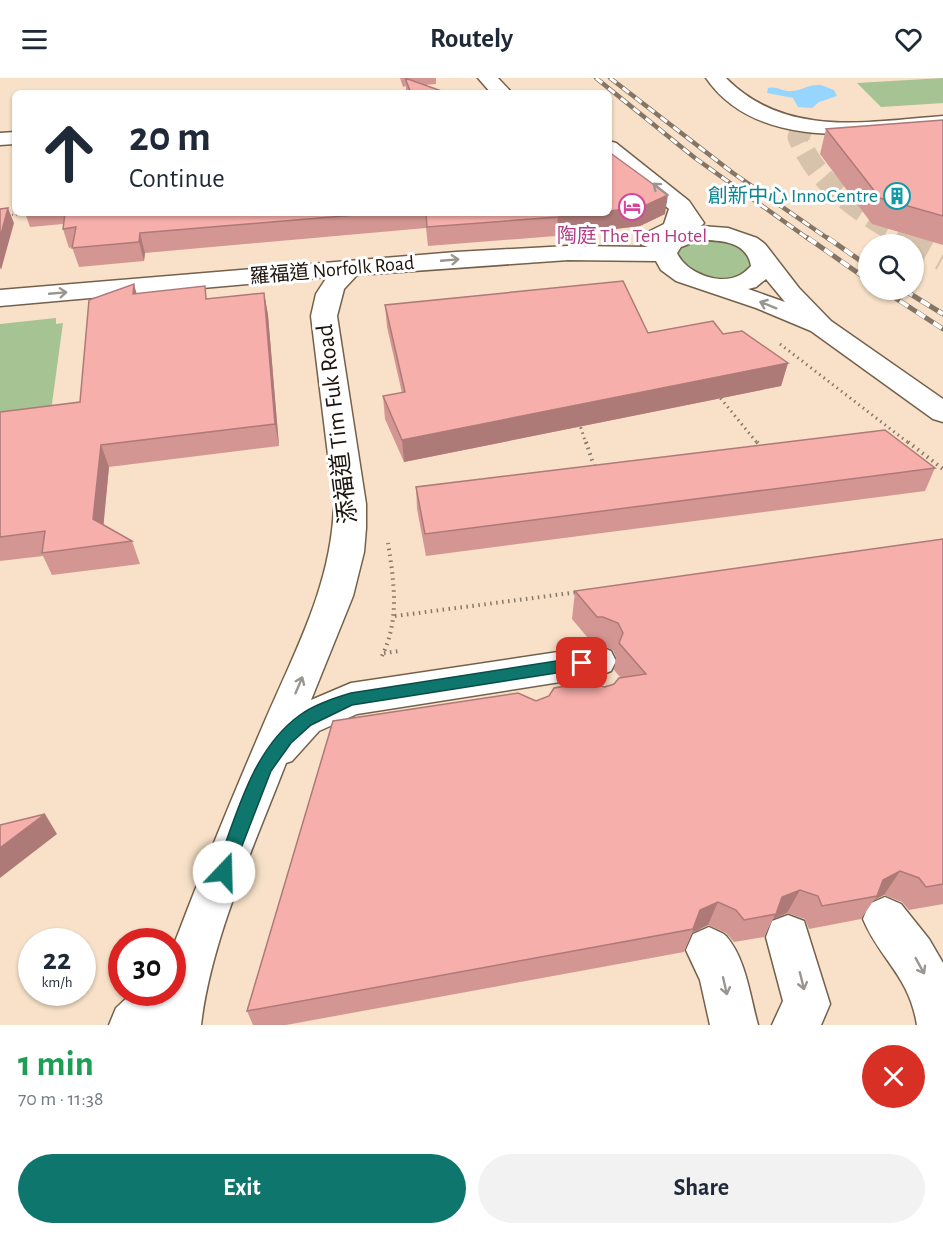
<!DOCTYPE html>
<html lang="en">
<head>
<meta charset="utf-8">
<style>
  body { margin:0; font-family:"Alegreya Sans","Noto Sans TC",sans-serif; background:#f2f2f3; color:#1f2937; height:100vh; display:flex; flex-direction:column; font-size:22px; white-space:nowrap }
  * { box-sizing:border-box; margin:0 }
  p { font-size:20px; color:#747a83 }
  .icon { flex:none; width:33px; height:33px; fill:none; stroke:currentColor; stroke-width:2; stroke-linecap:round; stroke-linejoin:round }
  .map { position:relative; height:947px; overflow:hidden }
  .drawer { display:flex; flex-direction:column; background:#fff; flex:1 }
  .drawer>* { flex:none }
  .hud { position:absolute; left:12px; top:12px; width:600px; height:126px; border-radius:9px; box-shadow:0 2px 4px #0004; background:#fff; color:#1f2937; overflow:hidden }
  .buttons { position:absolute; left:858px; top:156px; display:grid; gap:12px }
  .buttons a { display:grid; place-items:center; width:66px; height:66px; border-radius:50%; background:#fff; box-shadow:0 2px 4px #0004; font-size:30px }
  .speed { position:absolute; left:18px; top:850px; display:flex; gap:12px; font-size:30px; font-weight:700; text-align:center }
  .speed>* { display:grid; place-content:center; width:78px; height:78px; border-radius:50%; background:#fff; box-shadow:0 2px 4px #0004; line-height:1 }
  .speed small { font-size:15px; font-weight:400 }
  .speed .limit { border:9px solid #d22; background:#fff; color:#111 }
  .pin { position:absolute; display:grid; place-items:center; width:51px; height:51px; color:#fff; margin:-26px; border-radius:12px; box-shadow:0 3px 9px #0006 }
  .me { position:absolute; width:66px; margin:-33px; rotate:21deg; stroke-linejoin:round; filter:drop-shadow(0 0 4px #0008) }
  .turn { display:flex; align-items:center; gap:21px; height:126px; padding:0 18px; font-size:27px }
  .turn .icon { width:78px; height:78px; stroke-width:2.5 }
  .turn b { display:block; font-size:42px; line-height:51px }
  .round { display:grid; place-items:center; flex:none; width:63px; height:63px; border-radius:32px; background:#f2f2f3 }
  .headline { display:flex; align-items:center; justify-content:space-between; height:102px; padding:0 18px }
  h1 { font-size:36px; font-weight:700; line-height:45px; color:#1e9e55 }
  .button { display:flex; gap:12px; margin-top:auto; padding:12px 18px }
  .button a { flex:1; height:69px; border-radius:36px; background:#0f766e; color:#fff; font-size:24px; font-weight:700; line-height:69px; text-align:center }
  .button a+a { background:#f2f2f3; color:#1f2937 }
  header { display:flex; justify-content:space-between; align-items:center; height:78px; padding:0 18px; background:#fff; font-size:27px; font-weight:700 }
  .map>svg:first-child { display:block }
</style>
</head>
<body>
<header><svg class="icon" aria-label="menu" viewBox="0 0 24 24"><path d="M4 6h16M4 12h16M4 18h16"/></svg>Routely<svg class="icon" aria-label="heart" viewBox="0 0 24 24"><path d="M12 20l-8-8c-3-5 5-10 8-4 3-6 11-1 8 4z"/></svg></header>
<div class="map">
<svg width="943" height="947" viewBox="0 0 943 947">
  <rect width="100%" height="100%" fill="#f8e1c8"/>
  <path fill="#a6c393" d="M943,0V25L881,29L857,5Z
    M698,161H721L742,169L753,187L741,197L731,200L704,199L684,189L677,176L681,169Z
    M56,240V246L63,245L50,340L0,349V246Z"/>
  <path fill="#96d6fe" d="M821,7L834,12L837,18L819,24L812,30L798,29L793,20L767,15L768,10C777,8 783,14 792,13C803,12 808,6 821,7Z"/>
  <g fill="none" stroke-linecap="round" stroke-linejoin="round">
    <path stroke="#d7c2ac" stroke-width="21" stroke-dasharray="21 10" stroke-linecap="butt" d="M805,47L798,59C819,109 863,137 909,162"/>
    <path stroke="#d7c2ac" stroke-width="26" stroke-dasharray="26 14" stroke-linecap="butt" d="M906,160L943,180"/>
    <defs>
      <path id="minor" d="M478,0H498L512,15H491Z
        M706,0H726C785,60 866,44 943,38V50C867,56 757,74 706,0Z
        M15,54V66L0,67V55Z
        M609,63L616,65L689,123L704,145L701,148L728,150L757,160L765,166L799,210L831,243L943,321V344L933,341L811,253L756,230L676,203L661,192L656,183L568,182L357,197L344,211L337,238L366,426V450L364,474L353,518L311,622L351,605L598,568L611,573L616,583L611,593L598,598L357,636L319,653L292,683L286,685C255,766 211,861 201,947H109L116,930L132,915H172V871L178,856C205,785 234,715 264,645C295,573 332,506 334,426L311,238L316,216L327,199L0,228V212L456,174L568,168L648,169L642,167L638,162L642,157L664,146L669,131L609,79ZM699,162C720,162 747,163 751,188C748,191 744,195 740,197C720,208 686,195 677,175L681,169ZM766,201L785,224L748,211L756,209Z
        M885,819L901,826L929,861L943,885V947H917C909,897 880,882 863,841L869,826Z
        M788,837L804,843L830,926L821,947H772L783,923L766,859L772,843Z
        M709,849C714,852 722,854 726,858C746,881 750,918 758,947H710L700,902L686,872L693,856Z"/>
    </defs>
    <use href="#minor" stroke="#74614b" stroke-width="3"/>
    <path stroke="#877868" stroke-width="2" stroke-dasharray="1 3" stroke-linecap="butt" d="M0,138L33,135"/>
    <path stroke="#877868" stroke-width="3" stroke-dasharray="1.5 4" stroke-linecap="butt" d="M780,266L910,366
      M717,316L758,366
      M579,344L586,366"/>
    <path stroke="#877868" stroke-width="4" stroke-dasharray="1.5 4.5" stroke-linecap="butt" d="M586,364L595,391
      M757,364L762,370
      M908,364L943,391
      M395,538L579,514
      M384,575L399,573
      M382,578C400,541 394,504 388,465"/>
    <use href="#minor" fill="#fff" fill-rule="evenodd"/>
    <defs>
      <path id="rail-far1" d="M596,0L695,80L810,162
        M610,0L733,95L830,162"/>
      <path id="rail" d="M808,160L868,202
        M828,160L868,188
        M883,212L943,251
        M904,212L943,236"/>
    </defs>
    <use href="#rail-far1" stroke="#847565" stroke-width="4.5"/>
    <use href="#rail" stroke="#847565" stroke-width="5"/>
    <use href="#rail-far1" stroke="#fff" stroke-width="3" stroke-dasharray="8" stroke-linecap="butt"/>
    <use href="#rail" stroke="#fff" stroke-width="4" stroke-dasharray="10" stroke-linecap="butt"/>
  </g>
  <path fill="#d49693" d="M400,0H436V6L425,7L411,15H406V8L403,9Z
    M943,42V167L872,146L820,76L826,51Z
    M25,135H609L665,136L640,148L556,158L428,168L426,150L145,175L144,183L79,189L72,169L69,170L63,151V146L30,149Z
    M264,215L268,237L279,368L109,389L103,447L132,463L140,486L52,497L43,478L0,483V334L80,324L137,216L208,221Z
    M385,227L648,255L723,256L788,285L781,308L404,384L385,341L383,318L402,315L387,249Z
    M935,390L925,413L426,478L417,431L416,409Z
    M943,461V826L909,832L902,824L884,817L874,822L861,841L809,851L805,841L787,835L773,841L764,859L734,864L726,855L708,847L692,855L684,874L286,947H253L247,933L536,623L614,606L621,600L614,592L616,579L613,572L599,566H593L572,541L575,513Z"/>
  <path fill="#ad7a78" d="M668,117L665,136L640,148L556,158L558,139L593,135H609V133Z
    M8,130L14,145L1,192L0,189V160Z
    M140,155L145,175L144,183L139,164Z
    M134,206L140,228L133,216Z
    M264,215L268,237L279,368L275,346Z
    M788,285L781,308L404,384L402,362Z
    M101,367L109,389L102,463L93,441Z
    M45,736L57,756L0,800V811V770Z
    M900,793L884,817L874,822L877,818L883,802Z
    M800,812L787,835L773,841L782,819Z
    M718,824L708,847L692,855L700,832Z"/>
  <path fill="#f7afab" stroke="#ad7a78" stroke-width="1.5" d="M405,0L447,15H411Z
    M943,42V138L880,120L826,51Z
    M609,74L668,117L642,129L609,133Z
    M8,130L0,160V131Z
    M65,135H379L140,155L139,164L72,170L76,149L63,151Z
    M426,135H593L558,139L427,149Z
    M623,203L648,255L713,243L723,256L742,253L788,285L402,362L383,318L405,314L385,227Z
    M134,206L133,216L205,208L206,221L264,215L275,346L101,367L93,441L132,463L42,475L45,453L0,459V334L80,324L89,222Z
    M885,352L935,390L425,456L416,409Z
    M943,461V806L926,809L919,800L900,793L883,802L877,818L822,828L818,818L800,812L782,819L776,836L744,842L736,832L718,824L700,832L693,851L247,933L333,643L518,615L536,623L549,618L554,610L586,605L605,609L614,606L619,600L646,596L619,565L623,555L618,545L603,539H597L575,513Z
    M45,736L0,770V747Z"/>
  <defs><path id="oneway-shaft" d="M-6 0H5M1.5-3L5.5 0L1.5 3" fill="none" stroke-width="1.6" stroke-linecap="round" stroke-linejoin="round" transform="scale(1.5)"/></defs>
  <g stroke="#999692">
    <use href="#oneway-shaft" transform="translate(660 111) rotate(-141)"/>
    <use href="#oneway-shaft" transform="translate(450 182) rotate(-5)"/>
    <use href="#oneway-shaft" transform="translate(58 215) rotate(-5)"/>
    <use href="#oneway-shaft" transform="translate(768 227) rotate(-158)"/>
    <use href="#oneway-shaft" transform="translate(299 607) rotate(-67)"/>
    <use href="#oneway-shaft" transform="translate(920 888) rotate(61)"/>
    <use href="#oneway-shaft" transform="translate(802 903) rotate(76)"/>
    <use href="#oneway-shaft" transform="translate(725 908) rotate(77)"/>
  </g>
  <path fill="#0f766e" stroke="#0a4d48" stroke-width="1.5" d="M582,579L588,581L590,585L588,589L582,591L352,627L311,647L291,665L271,693L230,799L224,802L218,799L215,794C236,740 251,672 300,637C315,626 334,620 351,615Z"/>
  <defs>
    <symbol id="building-ring" viewBox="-11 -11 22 22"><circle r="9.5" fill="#fff" stroke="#0f9aa8" stroke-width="1.5"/><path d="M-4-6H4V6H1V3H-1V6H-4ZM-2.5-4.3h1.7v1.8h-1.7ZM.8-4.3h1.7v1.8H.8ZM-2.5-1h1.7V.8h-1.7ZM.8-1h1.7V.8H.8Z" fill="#0f9aa8"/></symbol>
    <symbol id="hotel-ring" viewBox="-11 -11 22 22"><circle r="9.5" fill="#fff" stroke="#d1479c" stroke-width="1.5"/><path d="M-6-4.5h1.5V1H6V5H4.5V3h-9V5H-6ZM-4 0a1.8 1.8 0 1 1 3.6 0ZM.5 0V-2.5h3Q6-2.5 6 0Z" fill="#d1479c"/></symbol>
  </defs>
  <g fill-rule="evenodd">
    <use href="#building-ring" x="882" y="103" width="30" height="30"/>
    <use href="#hotel-ring" x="617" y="114" width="30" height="30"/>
  </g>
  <g text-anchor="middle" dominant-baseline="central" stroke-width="6" stroke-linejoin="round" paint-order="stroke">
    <g font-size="20" fill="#0d838f" stroke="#fff" text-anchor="end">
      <text x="878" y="118">創新中心 InnoCentre</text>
    </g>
    <g font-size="20" fill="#b23c85" stroke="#fff">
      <text x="632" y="158">陶庭 The Ten Hotel</text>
    </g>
    <g font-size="20" fill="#1d150d" stroke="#fff">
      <text transform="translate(332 192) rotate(-5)">羅福道 Norfolk Road</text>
    </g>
    <g font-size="24" fill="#1d150d" stroke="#fff">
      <text transform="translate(337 346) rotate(-97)">添福道 Tim Fuk Road</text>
    </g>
  </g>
</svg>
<div class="buttons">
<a><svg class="icon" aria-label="search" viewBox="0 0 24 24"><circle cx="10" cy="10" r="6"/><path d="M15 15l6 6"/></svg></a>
</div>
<div class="speed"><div>22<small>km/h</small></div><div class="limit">30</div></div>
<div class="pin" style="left:582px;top:585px;background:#d93025"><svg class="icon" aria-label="arrive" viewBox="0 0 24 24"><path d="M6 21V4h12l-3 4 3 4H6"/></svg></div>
<svg class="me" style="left:224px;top:794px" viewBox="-20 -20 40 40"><circle r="19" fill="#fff"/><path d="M0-13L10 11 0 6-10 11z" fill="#0f766e"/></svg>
<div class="hud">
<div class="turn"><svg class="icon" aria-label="ahead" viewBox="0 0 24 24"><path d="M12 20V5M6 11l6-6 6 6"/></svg><div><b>20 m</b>Continue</div></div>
</div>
</div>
<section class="drawer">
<div class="headline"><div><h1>1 min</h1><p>70 m · 11:38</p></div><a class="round" style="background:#d93025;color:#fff"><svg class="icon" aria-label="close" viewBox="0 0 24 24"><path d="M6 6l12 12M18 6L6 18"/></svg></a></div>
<div class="button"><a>Exit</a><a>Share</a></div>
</section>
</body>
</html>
